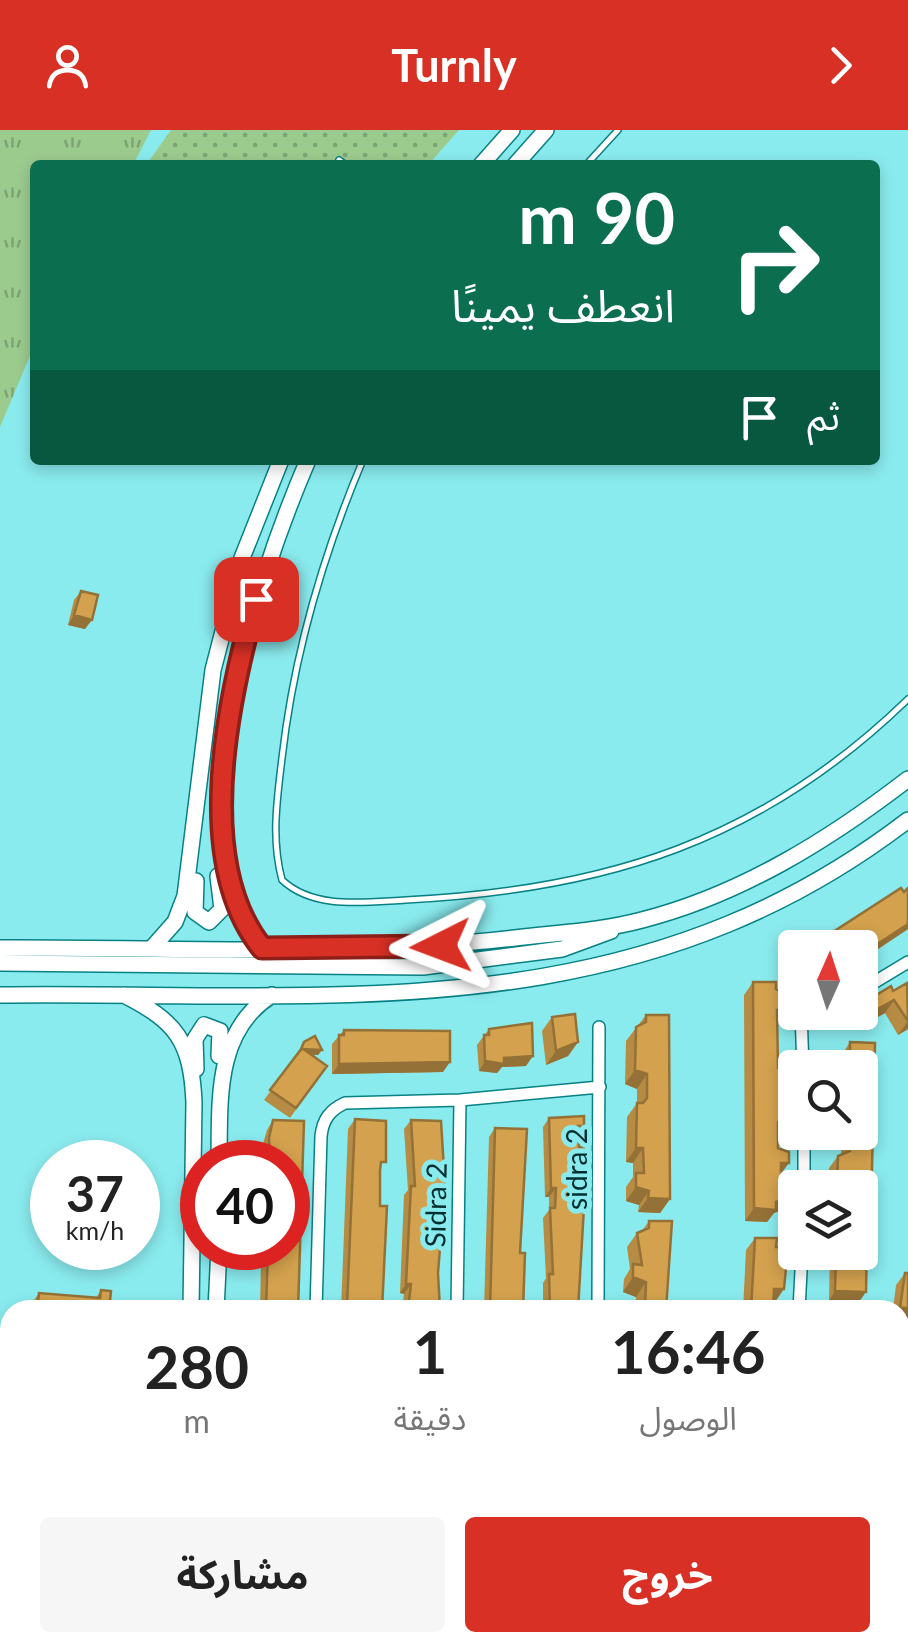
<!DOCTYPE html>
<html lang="ar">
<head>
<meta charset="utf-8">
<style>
  body { margin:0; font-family:Lato,"Noto Sans Arabic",sans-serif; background:#f6f6f6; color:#222; direction:rtl; height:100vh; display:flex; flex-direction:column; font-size:38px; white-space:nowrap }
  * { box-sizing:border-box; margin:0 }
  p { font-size:32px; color:#767676 }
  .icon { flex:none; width:55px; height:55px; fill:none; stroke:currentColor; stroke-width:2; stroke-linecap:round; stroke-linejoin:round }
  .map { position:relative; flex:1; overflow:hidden; direction:ltr }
  .side { position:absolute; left:0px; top:1170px; width:910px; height:352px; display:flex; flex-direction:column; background:#fff; border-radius:30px 30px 0 0; box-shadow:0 5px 15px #0003; direction:rtl }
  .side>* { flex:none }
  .hud { position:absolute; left:30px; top:30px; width:850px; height:305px; border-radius:10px; box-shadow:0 5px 15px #0003; direction:rtl; background:#0b6e4f; color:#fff; overflow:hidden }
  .needle { width:65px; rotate:3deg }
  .controls { position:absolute; left:778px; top:800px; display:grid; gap:20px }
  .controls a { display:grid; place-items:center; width:100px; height:100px; border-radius:10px; background:#fff; box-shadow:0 5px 15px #0003; font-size:50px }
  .speed { position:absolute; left:30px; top:1010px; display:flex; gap:20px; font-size:50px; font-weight:700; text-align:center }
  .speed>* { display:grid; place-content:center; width:130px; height:130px; border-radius:50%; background:#fff; box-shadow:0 5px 15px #0003; line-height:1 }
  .speed small { font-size:25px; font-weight:400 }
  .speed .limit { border:15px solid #d22; background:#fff; color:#111 }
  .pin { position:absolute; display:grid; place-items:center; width:85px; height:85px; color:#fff; margin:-42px; border-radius:20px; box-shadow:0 5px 15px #0006 }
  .me { position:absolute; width:110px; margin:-55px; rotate:267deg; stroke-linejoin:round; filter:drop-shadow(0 0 8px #0008) }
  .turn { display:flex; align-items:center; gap:35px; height:210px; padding:0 40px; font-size:45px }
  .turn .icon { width:130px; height:130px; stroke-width:2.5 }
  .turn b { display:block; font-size:70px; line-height:85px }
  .then { display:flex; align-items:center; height:95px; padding:0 40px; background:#0003; gap:20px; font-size:38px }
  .eta { display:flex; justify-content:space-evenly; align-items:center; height:170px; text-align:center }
  .eta b { font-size:60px; font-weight:700; line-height:70px }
  .cta { display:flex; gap:20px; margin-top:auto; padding:20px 40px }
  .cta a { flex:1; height:115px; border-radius:10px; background:#d93025; color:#fff; font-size:40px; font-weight:700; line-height:115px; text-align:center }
  .cta a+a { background:#f6f6f6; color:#222 }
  header { display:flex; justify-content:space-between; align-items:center; height:130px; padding:0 40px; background:#d93025; color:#fff; font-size:45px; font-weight:700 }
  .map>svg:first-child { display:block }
</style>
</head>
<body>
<header><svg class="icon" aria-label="forward" viewBox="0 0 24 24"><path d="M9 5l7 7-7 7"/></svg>Turnly<svg class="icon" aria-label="person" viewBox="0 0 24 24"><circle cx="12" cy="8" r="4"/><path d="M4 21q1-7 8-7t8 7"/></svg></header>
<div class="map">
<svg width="908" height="1522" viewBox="0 0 908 1522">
  <defs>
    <pattern id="grass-dots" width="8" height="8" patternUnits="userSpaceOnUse" patternTransform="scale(2.5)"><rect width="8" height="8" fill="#9ccb8e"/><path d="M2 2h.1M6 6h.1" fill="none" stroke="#7da574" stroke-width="1.8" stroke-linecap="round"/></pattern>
    <pattern id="park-tufts" width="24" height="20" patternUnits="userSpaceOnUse" patternTransform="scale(2.5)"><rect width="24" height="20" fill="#9ccb8e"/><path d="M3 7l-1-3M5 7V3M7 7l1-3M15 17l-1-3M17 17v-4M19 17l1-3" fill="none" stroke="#7da574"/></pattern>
  </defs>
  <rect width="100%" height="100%" fill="#8aebee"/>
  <path fill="url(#grass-dots)" d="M171,0H459L428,35H146Z"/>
  <path fill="url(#park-tufts)" d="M0,0H151L133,35H35V214L0,297Z"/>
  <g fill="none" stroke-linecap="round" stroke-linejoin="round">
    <defs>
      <path id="lane" d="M339,30L346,35
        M586,35L618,0
        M363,330C322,427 294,523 282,628C277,670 271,709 282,750C314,780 365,772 406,770C606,760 762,711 908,569
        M0,1358L10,1360
        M0,1516L24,1522
        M81,1522L83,1512"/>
      <path id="street" d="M860,861L908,832
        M801,882L803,938
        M801,891L818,882
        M804,1058V1002
        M316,1180L321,1006C323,989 330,980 345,973L460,970L600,957
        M457,1180L460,970
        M598,1180L599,897
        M799,1180L802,1122
        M900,1221L908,1222
        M900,1364L908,1366
        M551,1512L553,1522
        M268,1522L271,1512
        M412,1522L414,1512
        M761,1522L763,1512"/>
      <path id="secondary" d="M481,35L512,0
        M515,35L546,0
        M196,751L195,782L209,792L222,779L218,746
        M0,818C171,817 344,828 515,808C557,803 601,801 642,790C740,765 829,710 908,649
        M152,818L175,792L185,766L213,540L242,428L281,330
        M262,818C171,704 256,451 308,330
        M0,833L423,837L562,819L611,801
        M0,865C328,861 629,904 908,690
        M124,865C177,892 191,911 194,972L191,1180
        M196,939L195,909L204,895L220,901L219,926
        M219,1032C220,972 214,901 272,865
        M216,1180L219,1118
        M139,1522L141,1512
        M165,1522L167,1512"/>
    </defs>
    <use href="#lane" stroke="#078184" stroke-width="8"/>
    <use href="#street" stroke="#078184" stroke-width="14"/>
    <use href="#secondary" stroke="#078184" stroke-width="18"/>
    <use href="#lane" stroke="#fff" stroke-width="5"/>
    <use href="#street" stroke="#fff" stroke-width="11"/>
    <use href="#secondary" stroke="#fff" stroke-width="15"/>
  </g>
  <path fill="#b68b43" d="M81,461L85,499L68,495L74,470Z
    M908,799L869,825L864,838L860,841V818H830L827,812L833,802Z
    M753,852L776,859L788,880L779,892L777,893L778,938L782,962L781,999L778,1000L781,1044L780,1081L774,1083L767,1092L745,1091L744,865Z
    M907,853L908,899L898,905L885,883L867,893L860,883L870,869L893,861Z
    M646,885L670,1069L660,1083L638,1082L639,1075L626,1071V1057L633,1047V1033L626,1032L627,987L637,973V959L625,954L626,911Z
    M552,887L578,912L568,926L546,935L542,901Z
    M489,899L526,936L502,937L497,943L479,941L477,915Z
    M344,900L443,942L332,944V914Z
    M304,912L322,920L318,925H311L327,936L290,988L264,970L298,923Z
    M850,912L875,913L871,1080L862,1092H860V1058H828L829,1038L838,1026L841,1024L842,1011H832V1002H860V938L829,937L838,924L843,923Z
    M549,988L584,996L578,1004V1180H543V1153L546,1148L543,1088L549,1080V1067H545L543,997Z
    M355,989L380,1041L382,1180H341L348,999Z
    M273,990L304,991L298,1180H260L261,1130L271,1118H288V1032H263L262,1017L267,1000Z
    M411,990L438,1143L440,1180H402L404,1164L400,1163L404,1065L408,1060L404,999Z
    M495,998L520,1123L523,1180H484L489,1007Z
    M649,1091L666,1180H635L636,1167L623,1162L624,1149L630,1139L627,1117L637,1103L642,1101Z
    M755,1108L775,1172H773V1180H743L746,1120Z
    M830,1122H860L859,1172L829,1171Z
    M905,1143L908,1191H900V1180H893L896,1155Z
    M101,1160L109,1180H29L30,1176L39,1163L96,1168Z
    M211,1512H249L248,1522H209Z
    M296,1512H333L331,1522H294Z
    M355,1512H390L388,1522H354Z
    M441,1512H478L476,1522H439Z
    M584,1512H625L623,1522H582Z
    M707,1512H744L743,1522H705Z"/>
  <path fill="#947137" d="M74,485L92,490L85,499L68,495Z
    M908,794V799L860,831L867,821Z
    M871,829L864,838L860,841L862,834Z
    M894,870L885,883L867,893L876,880Z
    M777,880H788L779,892L768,893Z
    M908,891V899L898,905Z
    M578,912L568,926L546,935L556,921Z
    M301,919L322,920L318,925L297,924Z
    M533,926L526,936L502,937L497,943L479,941L485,931L504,928Z
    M450,932L443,942L332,944L339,934Z
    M635,940L647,944L637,959L625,954Z
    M790,986L781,999L769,1005L778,992Z
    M838,1002H848L842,1011H832Z
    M636,1018H643L633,1033L626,1032Z
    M781,1033H789L780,1045Z
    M636,1057L649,1061L639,1075L626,1071Z
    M551,1058H556L549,1067H545Z
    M648,1068L670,1069L660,1083L638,1082Z
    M789,1068L780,1081L774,1083L767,1092L745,1091L754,1078Z
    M860,1080H871L862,1092H860Z
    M633,1147L646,1152L636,1167L623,1162Z
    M406,1154H411L404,1164L400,1163Z
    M774,1159H784L775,1172H765Z
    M835,1161L866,1162L859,1172L829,1171Z
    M900,1178H908V1191H900V1180H898Z
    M900,1266L908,1267V1279L900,1277Z
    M0,1323L10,1324V1336L0,1335Z
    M900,1323L908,1325V1336L900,1335Z
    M34,1512H72L65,1522H44L30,1518Z
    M843,1512H882L878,1519Z"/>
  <path fill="#d4a24e" stroke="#947137" stroke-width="2.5" d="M81,461L98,465L92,490L74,485Z
    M901,758L904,762L908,758V794L867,821L871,829L862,834L860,831V818H842L833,802Z
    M753,852H776V859L787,863L788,880H777L778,938L789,942L788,953H782V975H790V986L778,992V1018L789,1022V1033H781V1052L789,1057V1068L776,1072V1080L754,1078Z
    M907,853L908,891L894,870L876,880L870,869L891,856L893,861Z
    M575,884L578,912L556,921L552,887Z
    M646,885H669L670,1069L648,1068L649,1061L636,1057V1043H644L643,1018H636L637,973H643L647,968V944L635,940L636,897L646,892Z
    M532,893L533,926L504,928V934L485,931L484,905H489V899Z
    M344,900L450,901V932L339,934V905H344Z
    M315,906L322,920L301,919L304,912Z
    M850,912L875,913L871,1080H860V1058H837L838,1026L850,1021V1002H860V938H838V924L850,920Z
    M302,918L327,936L296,978L270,960Z
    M584,986V996H578L579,1017H584V1077L578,1180H550L549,1144H553L550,1078H555L556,1058H551L549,988Z
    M355,989L386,991V1032H381L380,1040V1076H387L382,1180H351V1177H347Z
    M273,990L304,991L298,1180H266L268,1120H273V1118H288V1032H270L269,1008Z
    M411,990L441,991L445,1055L438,1143L440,1180H408L411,1154H406L411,1056H415Z
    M495,998L527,999L520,1123H525L523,1180H490Z
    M649,1091H672L666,1180H640L645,1178L646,1152L633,1147V1134L642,1135L637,1103L649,1098Z
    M755,1108H777L776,1117H788L784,1159H774L773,1180H751Z
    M860,1110H867L866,1162L835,1161L836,1122H860Z
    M905,1143H908V1178H900Z
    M101,1160L111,1161L109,1180H37L39,1163L100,1168Z
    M900,1231L908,1233V1267L900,1266Z
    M4,1285L10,1286V1324L0,1323V1296H4Z
    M900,1289L908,1291V1325L900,1323Z
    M900,1370L908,1371L903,1406H900Z
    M0,1464L10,1466L0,1509Z
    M216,1512H249L248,1522H214Z
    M300,1512H333L331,1522H298Z
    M360,1512H390L388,1522H359Z
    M446,1512H478L476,1522H444Z
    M503,1512H518L534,1515L533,1522H502Z
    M591,1512H625L623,1522H589Z
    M713,1512H744L743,1522H712Z"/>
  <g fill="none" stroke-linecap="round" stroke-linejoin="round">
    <defs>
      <path id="route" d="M256,469C228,568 192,731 262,818L441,816"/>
    </defs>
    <use href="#route" stroke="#8d1f18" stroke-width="25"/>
    <use href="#route" stroke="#d93025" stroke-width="18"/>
  </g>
  <g text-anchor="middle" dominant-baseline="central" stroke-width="10" stroke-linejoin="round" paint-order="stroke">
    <g font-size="28" fill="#002d2f" stroke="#8aebee">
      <text transform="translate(576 1039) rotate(-90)">sidra 2</text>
      <text transform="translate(435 1075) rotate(-89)">Sidra 2</text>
    </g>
  </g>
</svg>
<div class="controls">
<a><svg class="needle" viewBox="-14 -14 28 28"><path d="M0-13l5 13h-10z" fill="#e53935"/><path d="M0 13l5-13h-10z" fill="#767676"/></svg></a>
<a><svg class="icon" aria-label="search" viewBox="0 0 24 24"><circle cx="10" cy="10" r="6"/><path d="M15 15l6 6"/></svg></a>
<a><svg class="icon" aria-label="layers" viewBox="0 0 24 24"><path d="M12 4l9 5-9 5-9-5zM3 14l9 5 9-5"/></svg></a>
</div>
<div class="speed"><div>37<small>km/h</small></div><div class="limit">40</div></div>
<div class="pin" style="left:256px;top:469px;background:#d93025"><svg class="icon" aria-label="arrive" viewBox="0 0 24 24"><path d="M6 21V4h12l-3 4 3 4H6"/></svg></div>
<svg class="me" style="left:441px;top:816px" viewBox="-20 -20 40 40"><path d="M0-17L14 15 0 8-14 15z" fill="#d93025" stroke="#fff" stroke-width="4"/></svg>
<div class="hud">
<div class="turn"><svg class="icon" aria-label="right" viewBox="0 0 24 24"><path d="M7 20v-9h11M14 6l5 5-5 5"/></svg><div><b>90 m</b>انعطف يمينًا</div></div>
<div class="then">ثم<svg class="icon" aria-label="arrive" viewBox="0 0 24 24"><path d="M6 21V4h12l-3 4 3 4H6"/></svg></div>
</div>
<section class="side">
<div class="eta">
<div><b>16:46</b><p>الوصول</p></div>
<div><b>1</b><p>دقيقة</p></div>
<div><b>280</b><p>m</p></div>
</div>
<div class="cta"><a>خروج</a><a>مشاركة</a></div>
</section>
</div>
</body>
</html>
